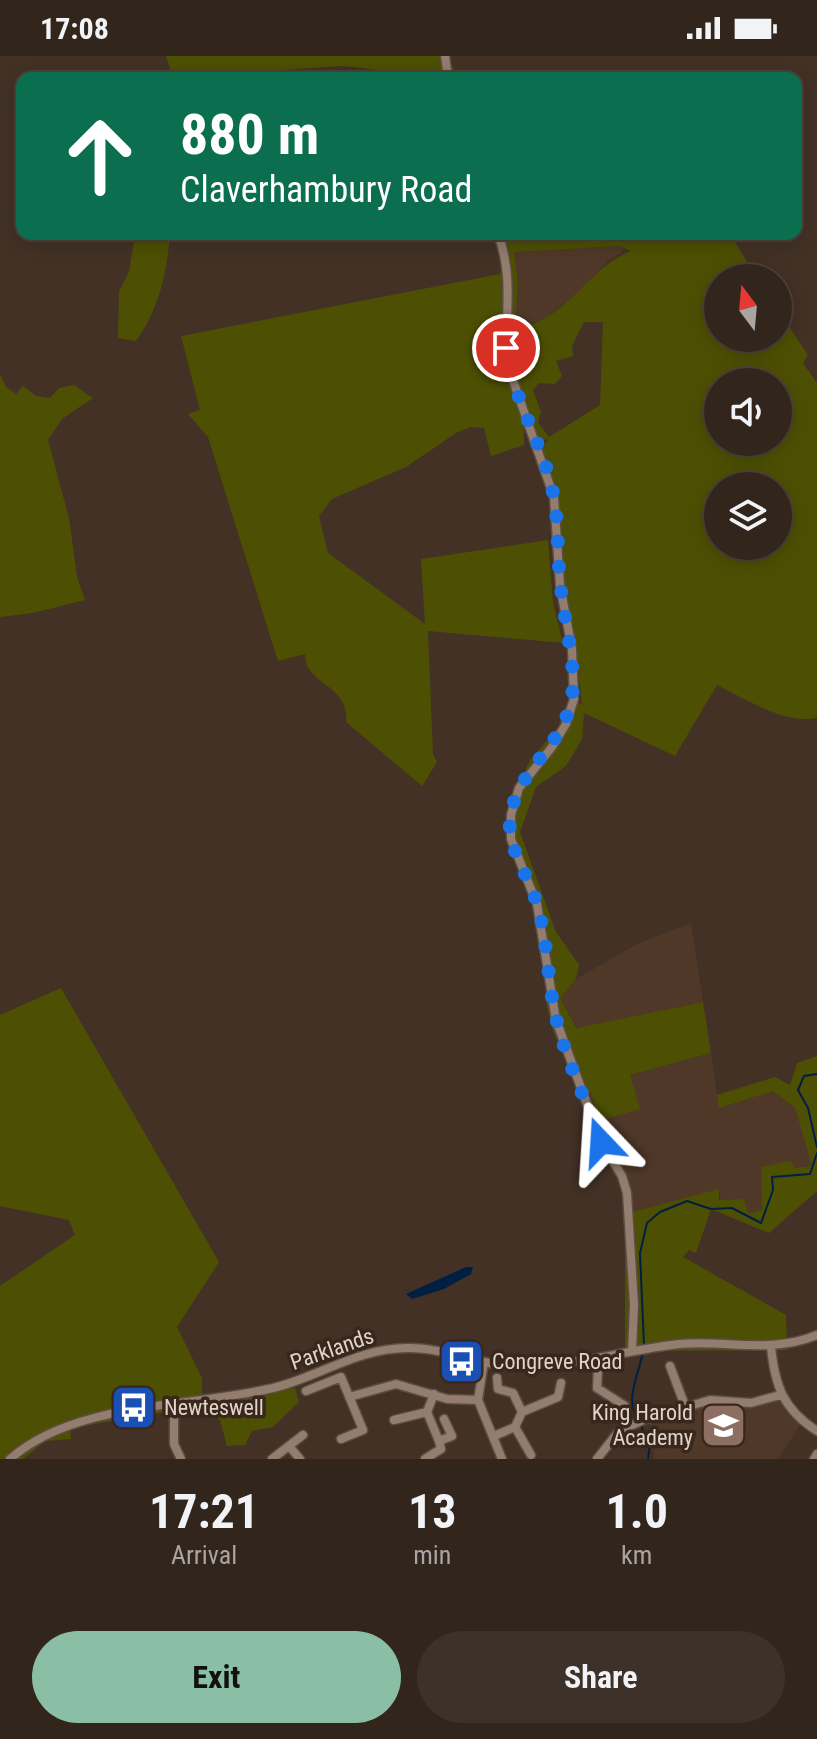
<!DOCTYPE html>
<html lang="en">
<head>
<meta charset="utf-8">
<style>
  body { margin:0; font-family:"Roboto Condensed",sans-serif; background:#3d3129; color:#f1f3f6; height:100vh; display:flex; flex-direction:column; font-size:30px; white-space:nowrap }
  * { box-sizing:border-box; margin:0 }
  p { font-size:26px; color:#a8a5a3 }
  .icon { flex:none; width:44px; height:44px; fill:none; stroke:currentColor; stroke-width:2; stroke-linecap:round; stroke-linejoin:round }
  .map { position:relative; height:1403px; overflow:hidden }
  .sheet { display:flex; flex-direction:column; background:#32251c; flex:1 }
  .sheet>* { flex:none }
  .top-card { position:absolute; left:16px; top:16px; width:786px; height:168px; border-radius:16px; box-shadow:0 4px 20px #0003,0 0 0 2px #4d423b; background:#0b6e4f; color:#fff; overflow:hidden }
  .needle { width:52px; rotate:344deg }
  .tools { position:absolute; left:704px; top:208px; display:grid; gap:16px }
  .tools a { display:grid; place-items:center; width:88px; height:88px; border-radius:50%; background:#32251c; box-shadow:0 4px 20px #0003,0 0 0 2px #4d423b; font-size:40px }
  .pin { position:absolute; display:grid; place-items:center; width:68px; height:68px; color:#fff; margin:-34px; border:4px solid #fff; border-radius:50%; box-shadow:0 2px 8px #0007 }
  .me { position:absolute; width:88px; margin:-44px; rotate:340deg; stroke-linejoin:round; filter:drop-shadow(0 0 6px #0008) }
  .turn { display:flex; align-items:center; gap:28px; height:168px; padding:0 32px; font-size:36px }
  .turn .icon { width:104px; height:104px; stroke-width:2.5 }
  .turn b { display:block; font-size:56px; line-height:68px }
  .eta { display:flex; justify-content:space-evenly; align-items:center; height:136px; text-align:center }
  .eta b { font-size:48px; font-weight:700; line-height:56px }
  .primary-button { display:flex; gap:16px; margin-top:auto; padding:16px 32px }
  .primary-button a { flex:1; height:92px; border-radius:48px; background:#8abfa5; color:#111; font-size:32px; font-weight:700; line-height:92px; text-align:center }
  .primary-button a+a { background:#3d3129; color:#f1f3f6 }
  .status { display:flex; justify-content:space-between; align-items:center; height:56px; padding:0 40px; background:#32251c; direction:ltr }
  .status svg { height:22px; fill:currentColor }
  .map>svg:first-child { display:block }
</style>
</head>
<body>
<div class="status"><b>17:08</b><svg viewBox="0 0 49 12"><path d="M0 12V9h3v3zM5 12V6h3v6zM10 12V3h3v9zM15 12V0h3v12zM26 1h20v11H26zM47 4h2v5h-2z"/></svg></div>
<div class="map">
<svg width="817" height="1403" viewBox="0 0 817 1403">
  <rect width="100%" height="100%" fill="#433125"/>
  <path fill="#503828" d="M619,190L624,193L622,196L608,205L571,243L542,264L515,273L518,226L514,195Z
    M691,867L703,946L578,972L560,942L576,923L637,888Z
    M711,997L719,1051L773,1035L795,1052L812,1110L794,1112L762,1154L747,1159L744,1143L721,1144L719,1134L625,1158L618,1121L599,1095L579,1039L591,1037L599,1065L639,1053L630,1019Z
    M780,1339L802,1366L778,1403H653L654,1384L647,1362L710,1344L735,1346Z"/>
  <path fill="#4d5003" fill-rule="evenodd" d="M166,0H448L455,16L481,22H443L344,10L157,22L171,16Z
    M135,178H170C167,217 159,253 136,285L118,282L119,235L129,216Z
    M492,178H730L757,222H718V282H778V254L808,299L803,307L817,327V662C783,668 746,643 717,629L675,700L584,657L582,683L566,710L536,731L520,776L556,876L579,909L576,923L560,942L577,972L703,946L711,997L630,1019L640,1053L599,1065L591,1037L579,1039L552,972L546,946L547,911L535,856L507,782L522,737V721L530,704L558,672L568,645L582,648L574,581L564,547L559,445L542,394L548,383L537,386L507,314L512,219L502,207ZM619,190L631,195C585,213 573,260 515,274L518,226L514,196ZM584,266H603L600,349L549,381L538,366L541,356L533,334L539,327L555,328L562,320L556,305L573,300L572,290ZM718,326H778V386H718ZM718,430H778V490H718Z
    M505,217L503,308L524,370V389L491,400L484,372L470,371L456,377L406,411L332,443L319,460L328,497L425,568L421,503L548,484L553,547L563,587L428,575L433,698L437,706L422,730L346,666C350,628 304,629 305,598L278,605L208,381L188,358L200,354L181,280Z
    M0,318L6,331L16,338L23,330L36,340L50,342L59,332L74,329L93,342L62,363L48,384L69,462L77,521L85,544L33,557L0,561Z
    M61,932L219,1206L177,1271L202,1322V1350L295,1332L299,1346L273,1371L252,1375L245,1389L227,1390L220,1364L202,1350L70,1372L71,1383L45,1385L23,1403H0V1230L75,1179L69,1164L0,1150V959Z
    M817,1000V1135L769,1177L711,1153L696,1197L689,1194L683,1201L786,1259L787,1294L625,1295V1158L719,1133V1144L744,1143L748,1158L762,1154L761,1111L791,1105L794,1112L812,1110L795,1052L773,1035L719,1052L717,1039L775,1021L790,1029L797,1007Z"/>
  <path fill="#001f43" d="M466,1211H473L471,1218L444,1233L412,1243L406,1238Z"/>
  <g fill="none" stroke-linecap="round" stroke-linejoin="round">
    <path stroke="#001f43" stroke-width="2" d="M817,1018L804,1020L798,1034L808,1052L817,1091
      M644,1289L640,1197L647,1167L660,1156L687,1145L711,1153L732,1152L761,1167L773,1134L772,1121L810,1118L817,1097
      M638,1365C624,1342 639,1320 643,1295
      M641,1370L650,1388L648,1403"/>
    <defs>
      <path id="minor" d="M445,0L448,22
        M498,178C516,227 502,264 509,313L554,441L560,529L572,593L574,643L566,668L552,691L519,732L511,759V783L537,848L556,964L601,1086L622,1120L627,1137L634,1249L632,1295
        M771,1291C775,1330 783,1353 817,1375
        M484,1306L478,1344L502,1403
        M670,1310L685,1350
        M598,1313L597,1332L625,1350V1372
        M497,1322L498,1333L513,1337L522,1356
        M306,1335L341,1321L363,1374L341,1383
        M434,1338L427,1356L439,1385L452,1380L444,1363
        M349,1341L396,1328L447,1343L478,1344
        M174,1348V1388L181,1403
        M394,1364L427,1356
        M515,1371L531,1399
        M494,1380L515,1371L522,1356L558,1341L561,1327
        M289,1390L300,1403
        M10,1403C77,1344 194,1352 277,1331C322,1319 361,1291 410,1292C444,1292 477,1308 511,1310C567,1313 624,1294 679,1288C727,1284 771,1298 817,1279
        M272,1403L303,1379
        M425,1403L441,1393L439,1385
        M597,1403L619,1375L643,1364L710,1344L751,1347L780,1339
        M814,1403L817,1398"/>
    </defs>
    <use href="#minor" stroke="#5c4d43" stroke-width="11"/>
    <use href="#minor" stroke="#927d6f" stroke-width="8"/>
  </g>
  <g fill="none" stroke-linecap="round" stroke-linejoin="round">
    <path stroke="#1a73e8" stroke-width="14" stroke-dasharray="0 25.2" d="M506,292C513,345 545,390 554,442C559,471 557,503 561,532C564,563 572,592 573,622C575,685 523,703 511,756C504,789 528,817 537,848C548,884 547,924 556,961C565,1003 587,1046 601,1086"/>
  </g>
  <defs>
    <symbol id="bus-square" viewBox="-11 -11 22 22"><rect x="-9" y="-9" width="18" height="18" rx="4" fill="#1a4fb4" stroke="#39271c"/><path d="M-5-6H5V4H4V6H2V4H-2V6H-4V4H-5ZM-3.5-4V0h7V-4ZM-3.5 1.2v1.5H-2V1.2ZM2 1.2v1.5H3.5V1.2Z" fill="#fff"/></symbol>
    <symbol id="school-square" viewBox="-11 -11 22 22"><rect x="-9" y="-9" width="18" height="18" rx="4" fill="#8d6e63" stroke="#39271c"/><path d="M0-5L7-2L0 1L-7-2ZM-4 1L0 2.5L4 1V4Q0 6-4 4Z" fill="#fff"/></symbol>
  </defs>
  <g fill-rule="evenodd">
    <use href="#bus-square" x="436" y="1280" width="51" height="51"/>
    <use href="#bus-square" x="108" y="1326" width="51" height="51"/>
    <use href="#school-square" x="698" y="1344" width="51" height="51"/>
  </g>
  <g text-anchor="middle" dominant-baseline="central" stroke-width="7" stroke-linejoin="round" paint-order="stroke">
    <g font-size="22" fill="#dfd3cc" stroke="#39271c">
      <text transform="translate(332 1293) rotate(-19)">Parklands</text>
    </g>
    <g font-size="22" fill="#dfd3cc" stroke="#39271c" text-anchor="start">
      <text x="492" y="1305">Congreve Road</text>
      <text x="164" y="1351">Newteswell</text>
      <text x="693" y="1356" text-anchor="end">King Harold<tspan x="693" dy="25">Academy</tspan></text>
    </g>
  </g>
</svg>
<div class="tools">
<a><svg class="needle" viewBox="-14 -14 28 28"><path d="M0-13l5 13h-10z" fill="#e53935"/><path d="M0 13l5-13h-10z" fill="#a8a5a3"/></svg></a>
<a><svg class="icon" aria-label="sound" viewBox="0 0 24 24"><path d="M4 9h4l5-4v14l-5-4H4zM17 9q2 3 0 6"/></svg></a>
<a><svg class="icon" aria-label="layers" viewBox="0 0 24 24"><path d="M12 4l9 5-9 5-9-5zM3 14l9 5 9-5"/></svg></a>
</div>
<div class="pin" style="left:506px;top:292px;background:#d93025"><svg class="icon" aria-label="arrive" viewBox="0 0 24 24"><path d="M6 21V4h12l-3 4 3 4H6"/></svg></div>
<svg class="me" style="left:601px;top:1086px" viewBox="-20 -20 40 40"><path d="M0-17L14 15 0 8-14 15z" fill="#1a73e8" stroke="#fff" stroke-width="4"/></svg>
<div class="top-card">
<div class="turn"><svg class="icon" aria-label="ahead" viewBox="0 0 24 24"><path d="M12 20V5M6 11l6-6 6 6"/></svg><div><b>880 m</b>Claverhambury Road</div></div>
</div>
</div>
<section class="sheet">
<div class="eta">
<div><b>17:21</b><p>Arrival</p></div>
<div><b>13</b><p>min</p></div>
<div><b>1.0</b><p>km</p></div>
</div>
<div class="primary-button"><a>Exit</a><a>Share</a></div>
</section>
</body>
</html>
